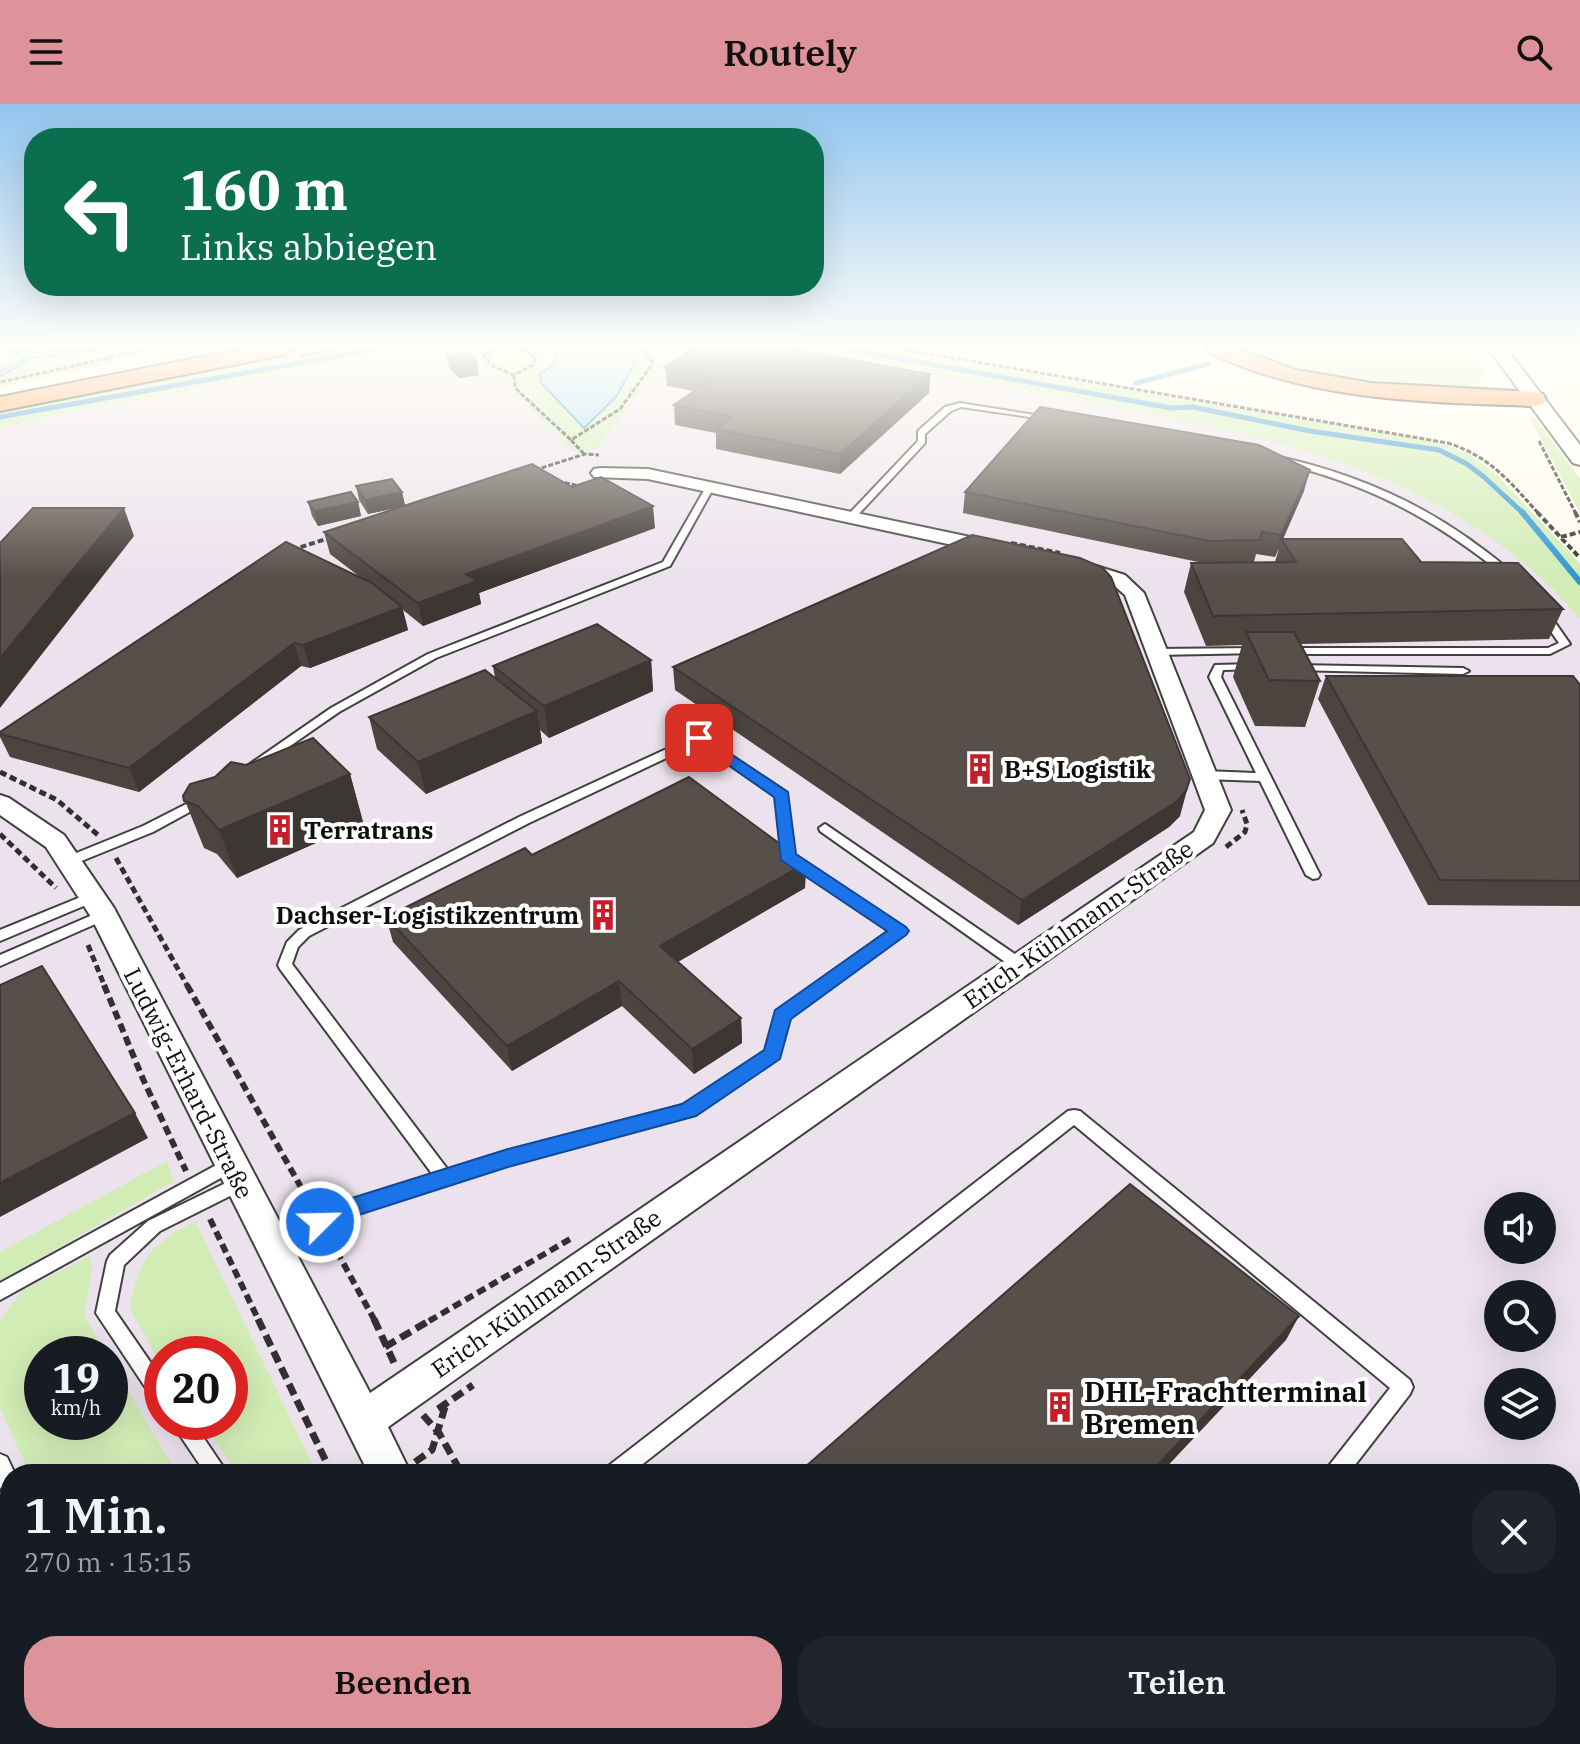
<!DOCTYPE html>
<html lang="de">
<head>
<meta charset="utf-8">
<style>
  body { margin:0; font-family:"IBM Plex Serif",serif; background:#20242c; color:#f1f3f6; height:100vh; display:flex; flex-direction:column; font-size:30px; white-space:nowrap }
  * { box-sizing:border-box; margin:0 }
  p { font-size:26px; color:#9ea1a6 }
  .icon { flex:none; width:44px; height:44px; fill:none; stroke:currentColor; stroke-width:2; stroke-linecap:round; stroke-linejoin:round }
  .map { position:relative; flex:1; overflow:hidden }
  .side { position:absolute; left:0px; top:1360px; width:1580px; height:280px; display:flex; flex-direction:column; background:#171b24; border-radius:32px 32px 0 0; box-shadow:0 8px 32px #0002 }
  .side>* { flex:none }
  .hud { position:absolute; left:24px; top:24px; width:800px; height:168px; border-radius:32px; box-shadow:0 8px 32px #0002; background:#0b6e4f; color:#fff; overflow:hidden }
  .controls { position:absolute; left:1484px; top:1088px; display:grid; gap:16px }
  .controls a { display:grid; place-items:center; width:72px; height:72px; border-radius:50%; background:#171b24; box-shadow:0 8px 32px #0002; font-size:40px }
  .speed { position:absolute; left:24px; top:1232px; display:flex; gap:16px; font-size:40px; font-weight:700; text-align:center }
  .speed>* { display:grid; place-content:center; width:104px; height:104px; border-radius:50%; background:#171b24; box-shadow:0 8px 32px #0002; line-height:1 }
  .speed small { font-size:20px; font-weight:400 }
  .speed .limit { border:12px solid #d22; background:#fff; color:#111 }
  .pin { position:absolute; display:grid; place-items:center; width:68px; height:68px; color:#fff; margin:-34px; border-radius:16px; box-shadow:0 4px 12px #0006 }
  .me { position:absolute; width:88px; margin:-44px; rotate:67deg; stroke-linejoin:round; filter:drop-shadow(0 0 6px #0008) }
  .turn { display:flex; align-items:center; gap:28px; height:168px; padding:0 24px; font-size:36px }
  .turn .icon { width:104px; height:104px; stroke-width:2.5 }
  .turn b { display:block; font-size:56px; line-height:68px }
  .round { display:grid; place-items:center; flex:none; width:84px; height:84px; border-radius:32px; background:#20242c }
  .summary { display:flex; align-items:center; justify-content:space-between; height:136px; padding:0 24px }
  h1 { font-size:48px; font-weight:600; line-height:60px }
  .cta { display:flex; gap:16px; margin-top:auto; padding:16px 24px }
  .cta a { flex:1; height:92px; border-radius:32px; background:#dd9399; color:#111; font-size:32px; font-weight:600; line-height:92px; text-align:center }
  .cta a+a { background:#20242c; color:#f1f3f6 }
  header { display:flex; justify-content:space-between; align-items:center; height:104px; padding:0 24px; background:#dd9399; color:#111; font-size:36px; font-weight:600 }
  .map>svg:first-child { display:block }
</style>
</head>
<body>
<header><svg class="icon" aria-label="menu" viewBox="0 0 24 24"><path d="M4 6h16M4 12h16M4 18h16"/></svg>Routely<svg class="icon" aria-label="search" viewBox="0 0 24 24"><circle cx="10" cy="10" r="6"/><path d="M15 15l6 6"/></svg></header>
<div class="map">
<svg width="1580" height="1640" viewBox="0 0 1580 1640">
  <rect width="100%" height="100%" fill="#fffcef"/>
  <path fill="#ece2ed" fill-rule="evenodd" d="M467,244L576,350L597,345L662,259L677,260L688,244H783L1193,313L1368,362L1489,423L1564,496L1580,515V1435L1570,1450V1370H10V1630H1450L1444,1640H0V325L52,312L421,245ZM1498,1102H1542V1146H1498ZM1498,1190H1542V1234H1498ZM42,1250H110V1318H42ZM162,1250H230V1318H162ZM1498,1278H1542V1322H1498Z"/>
  <path fill="#d2ecb6" d="M110,244H186L0,283V246L33,254Z
    M314,244H424L52,312L0,325V305Z
    M467,244H556L554,261L540,270L541,278L584,323L616,293L634,259L625,244H649L662,259L597,345L576,350Z
    M771,244H878L1439,338L1469,350L1497,371L1580,459V515C1447,358 1238,324 1046,291C954,275 863,258 771,244Z
    M1243,244H1475L1485,268L1480,272L1481,278L1468,281C1409,283 1291,280 1243,244Z
    M1529,313H1534L1580,374V409Z
    M167,1057L174,1077L0,1177V1148Z
    M195,1117L317,1370H238L202,1318H230V1250H162V1263L129,1203C141,1152 149,1142 195,1117Z
    M89,1152L92,1160L85,1213L107,1250H42V1318H110V1255L177,1370H30L0,1305V1216L23,1186Z
    M1580,1435V1640H1444L1450,1630H1570V1450Z"/>
  <path fill="#b0dff9" stroke="#3396d4" stroke-width="2" d="M0,244L33,248L110,244L33,254L0,272V267L26,254Z
    M556,244H625L635,259L616,293L584,324L541,279L540,270L554,261Z"/>
  <g fill="none" stroke-linecap="round" stroke-linejoin="round">
    <path stroke="#3396d4" stroke-width="5" d="M841,244L1171,304L1193,303L1310,327L1439,346L1467,360L1484,373L1524,410
      M1136,279L1208,260
      M0,313L383,244"/>
    <path stroke="#3396d4" stroke-width="6" d="M1522,408L1580,478"/>
    <defs>
      <path id="service" d="M960,299L1054,314L1050,316L961,303L951,307L925,330V339L854,415H848V411L918,337V327L945,303Z
        M1275,352C1345,367 1410,393 1469,435C1484,446 1500,457 1513,470L1505,472C1430,412 1365,378 1272,357L1271,355Z
        M710,380L714,383L670,462L436,554L339,608L257,665H249L247,662L331,604L428,550L663,458L706,383Z
        M1543,506L1547,507L1570,540L1550,550H1286L1281,547L1286,544H1548L1559,539L1538,509Z
        M1257,544L1261,545V549L1156,551L1151,548L1156,545Z
        M1255,560L1260,563L1259,565L1223,566L1221,573L1320,771L1318,774L1313,775L1306,771L1260,677L1204,675L1198,671L1204,667L1256,669L1209,573L1215,561Z
        M1296,561L1463,564L1469,567L1463,570L1292,566L1291,564Z
        M699,630L786,688L793,750L904,824L906,827L904,830L789,914L778,954L694,1011L508,1061L341,1114L280,1150L274,1153L268,1150L265,1145L268,1140L330,1103L433,1071L280,865L278,861L287,838L299,826L519,713ZM698,639L776,693L782,755L889,827L777,907L766,947L683,1001L508,1047L448,1066L292,860L298,843L309,832L529,719Z
        M202,692L208,696L206,699L153,728L74,760L69,761L62,757L64,754L143,722Z
        M825,720L1025,857L1027,861L1025,865H1015L820,727L819,724Z
        M93,788L98,790L100,793L98,796L0,837V826Z
        M104,806L111,811L109,814L0,862V851Z
        M1074,1006L1080,1007L1410,1276L1413,1283L1410,1290L1348,1370H1325L1328,1363L1390,1284L1074,1021L630,1370H604L607,1363L1068,1007Z
        M231,1053L237,1055L239,1060L237,1065L0,1196V1179Z
        M240,1072L246,1074L249,1079L246,1084L160,1127L124,1161L115,1207L162,1275V1300L155,1298L96,1209L107,1157L110,1151L148,1117Z
        M171,1318H193L228,1370H206Z
        M0,1350L7,1353L15,1370H10V1392L3,1389L0,1383Z
        M110,1630H135L139,1640H115Z
        M344,1630H369L373,1640H349Z
        M1115,1630H1141L1136,1640H1110Z"/>
      <path id="minor" d="M600,364L648,365L994,438L1004,444L994,450L648,375L594,373L591,369L594,365Z
        M1074,455L1125,471L1144,489L1231,706L1213,739L388,1323L411,1370H369L91,813L46,743L0,711V691L9,694L64,731L114,804L370,1289L1194,728L1205,706L1125,491L1111,479L1067,465L1064,461Z
        M501,1630H549L554,1640H505Z"/>
      <path id="tertiary" d="M1488,244H1506L1580,341V361L1573,359Z"/>
      <path id="motorway" d="M246,244H294L283,251L0,307V293Z
        M1206,244H1237L1296,266L1371,279L1534,288L1543,290L1546,295L1543,300L1534,302C1422,298 1312,297 1209,249Z"/>
    </defs>
    <use href="#service" stroke="#414141" stroke-width="4"/>
    <use href="#minor" stroke="#414141" stroke-width="4"/>
    <use href="#tertiary" stroke="#414141" stroke-width="4"/>
    <use href="#motorway" stroke="#1f1f1f" stroke-width="4"/>
    <path stroke="#303030" stroke-width="3" stroke-dasharray="5 2" stroke-linecap="butt" d="M504,244L483,251L494,263L514,271L533,261L536,254L525,245L516,244
      M895,244L1448,339C1491,353 1510,378 1539,410
      M300,252L347,244
      M514,271L515,284L571,336
      M1,278L154,244
      M1539,337L1576,410
      M584,350L571,336L620,305L653,259L642,244
      M535,366L585,350L599,351
      M558,377L583,383"/>
    <path stroke="#303030" stroke-width="4" stroke-dasharray="6 3" stroke-linecap="butt" d="M1537,408L1580,454
      M1575,408L1580,418
      M1561,433L1580,428
      M1011,439L1060,449
      M292,446L332,433"/>
    <path stroke="#303030" stroke-width="5" stroke-dasharray="7 4" stroke-linecap="butt" d="M0,668L57,696L98,731
      M0,730L56,784
      M1226,743L1245,728L1247,720L1242,706
      M116,754L188,883
      M88,841L105,883"/>
    <path stroke="#303030" stroke-width="6" stroke-dasharray="9 5" stroke-linecap="butt" d="M104,881L143,975L186,1067
      M187,881L311,1101
      M210,1115L259,1217
      M330,1135L375,1217
      M429,1217L572,1134"/>
    <path stroke="#303030" stroke-width="7" stroke-dasharray="12 6" stroke-linecap="butt" d="M258,1215L332,1370
      M374,1215L395,1261
      M385,1243L432,1215
      M438,1305L473,1281
      M423,1311L439,1329L462,1370
      M415,1358L432,1346L445,1303
      M458,1630L463,1640
      M607,1630L612,1640"/>
    <use href="#service" fill="#fff" fill-rule="evenodd"/>
    <use href="#minor" fill="#fff" fill-rule="evenodd"/>
    <use href="#tertiary" fill="#fff" fill-rule="evenodd"/>
    <use href="#motorway" fill="#fb9c50" fill-rule="evenodd"/>
  </g>
  <path fill="#4b443f" fill-rule="evenodd" d="M447,252L479,271L459,274L449,264Z
    M665,263L930,270L929,289L840,370L716,345V329L675,321L674,301L694,287L667,282Z
    M356,382L402,388L405,401L572,383L655,424L479,489L481,500L423,522L403,506L408,526L310,564L301,562L139,688L10,653L0,633V628L360,473L330,450L324,428L400,403L368,410L359,396Z
    M1304,387L1283,435L1421,458L1563,505L1549,535L1301,540L1320,577L1305,623L1255,622L1233,573L1242,541L1206,542L1184,488L1191,459H1203L963,409L965,388ZM1279,444L1275,458H1221H1254L1256,450L1275,453Z
    M308,398H358L361,412L318,422L312,412Z
    M651,556L653,587L549,634L540,626L542,639L426,690L377,645L369,613L495,574L493,562Z
    M673,563L1180,712L1169,723L1018,821L675,586Z
    M1326,572L1580,581V802L1428,801L1318,595Z
    M246,661L350,670L363,718L237,774L217,750L204,744L183,692L215,673Z
    M532,751L806,759L805,784L678,858L741,914L742,939L694,970L622,902L512,967L393,838L386,813Z
    M829,1630H917L907,1640H837Z"/>
  <path fill="#3d3733" d="M477,258L479,271L459,274L456,262Z
    M930,270L929,289L840,370V350Z
    M1310,366L1304,387L1282,437L1281,435L1275,453L1281,431Z
    M402,388L405,402L368,410L365,396Z
    M358,398L361,412L318,422L314,407Z
    M653,402L655,424L479,489L481,500L423,522L418,499L466,470Z
    M124,404L134,432L0,604V554Z
    M402,503L408,526L310,564L303,541Z
    M294,539L301,562L139,688L129,664Z
    M651,556L653,587L549,634L544,602Z
    M537,607L542,639L426,690L418,658Z
    M350,670L363,718L237,774L219,726Z
    M1190,675L1180,712L1169,723L1018,821L1022,796Z
    M806,759L805,784L662,867L660,842Z
    M619,877L622,902L512,967L507,942Z
    M741,914L742,939L694,970L692,945Z
    M135,1009L148,1034L0,1113V1079Z
    M1299,1212L1286,1236L1160,1370H1149Z
    M904,1630H917L907,1640H895Z"/>
  <path fill="#574f49" stroke="#3d3733" stroke-width="2" d="M694,244H785L930,270L840,350L716,325L732,313L674,301L716,272L665,263Z
    M467,248L477,258L456,262L447,252Z
    M1040,303L1259,341L1310,366L1281,431L1262,428L1260,436L1210,437L965,388Z
    M532,360L572,383L601,373L653,402L466,470L477,477L418,499L324,428Z
    M392,375L402,388L365,396L356,382Z
    M351,388L358,398L314,407L308,398Z
    M33,404H124L0,554V439Z
    M972,431L1080,454L1103,464L1111,473L1190,675L1186,687L1176,698L1022,796L673,563Z
    M1281,435H1402L1421,458L1518,459L1563,505L1213,512L1191,459L1296,458Z
    M286,438L372,479L402,503L303,541L294,539L129,664L0,630V628Z
    M597,520L651,556L544,602L493,562Z
    M1246,528H1294L1320,577L1269,576Z
    M485,566L537,607L418,658L369,613Z
    M1326,572H1573L1580,581V777L1440,776Z
    M313,634L350,670L219,726L198,702L184,697L183,692L190,680L215,673L231,658L246,661Z
    M689,673L806,759L660,842L741,914L692,945L619,877L507,942L386,813L525,744L532,751Z
    M42,862L135,1009L0,1079V881Z
    M1130,1080L1299,1212L1149,1370H797Z
    M844,1630H904L895,1640H852Z"/>
  <linearGradient id="sky" x2="0" y2="1"><stop stop-color="#91c5ef"/><stop offset="0.51" stop-color="#fffef8"/><stop offset="1" stop-color="#fffef8" stop-opacity="0"/></linearGradient>
  <rect width="1580" height="474" fill="url(#sky)"/>
  <path fill="#1a73e8" stroke="#114b97" stroke-width="2" d="M699,629L788,688L796,750L906,823L909,827L906,831L791,915L780,955L696,1012L508,1063L343,1116L320,1127L312,1125L309,1118L312,1111L336,1099L508,1045L682,1000L764,946L775,906L887,827L781,756L774,693L694,637V631Z"/>
  <defs>
    <symbol id="building-bare" viewBox="-9 -9 18 18"><path d="M-4-6H4V6H1V3H-1V6H-4ZM-2.5-4.3h1.7v1.8h-1.7ZM.8-4.3h1.7v1.8H.8ZM-2.5-1h1.7V.8h-1.7ZM.8-1h1.7V.8H.8Z" fill="#c51e28" stroke="#fff" stroke-width="2.5" paint-order="stroke"/></symbol>
  </defs>
  <g fill-rule="evenodd">
    <use href="#building-bare" x="958" y="643" width="44" height="44"/>
    <use href="#building-bare" x="258" y="704" width="44" height="44"/>
    <use href="#building-bare" x="581" y="789" width="44" height="44"/>
    <use href="#building-bare" x="1038" y="1281" width="44" height="44"/>
  </g>
  <g text-anchor="middle" dominant-baseline="central" stroke-width="8" stroke-linejoin="round" paint-order="stroke">
    <g font-size="24" font-weight="bold" fill="#0e0e0e" stroke="#fff" text-anchor="start">
      <text x="1004" y="665">B+S Logistik</text>
      <text x="304" y="726">Terratrans</text>
      <text x="579" y="811" text-anchor="end">Dachser-Logistikzentrum</text>
    </g>
    <g font-size="24" fill="#0e0e0e" stroke="#fff">
      <text transform="translate(1078 820) rotate(-35)">Erich-Kühlmann-Straße</text>
      <text transform="translate(189 979) rotate(63)">Ludwig-Erhard-Straße</text>
      <text transform="translate(546 1189) rotate(-35)">Erich-Kühlmann-Straße</text>
    </g>
    <g font-size="28" font-weight="bold" fill="#0e0e0e" stroke="#fff" text-anchor="start">
      <text x="1084" y="1287">DHL-Frachtterminal<tspan x="1084" dy="32">Bremen</tspan></text>
    </g>
  </g>
</svg>
<div class="controls">
<a><svg class="icon" aria-label="sound" viewBox="0 0 24 24"><path d="M4 9h4l5-4v14l-5-4H4zM17 9q2 3 0 6"/></svg></a>
<a><svg class="icon" aria-label="search" viewBox="0 0 24 24"><circle cx="10" cy="10" r="6"/><path d="M15 15l6 6"/></svg></a>
<a><svg class="icon" aria-label="layers" viewBox="0 0 24 24"><path d="M12 4l9 5-9 5-9-5zM3 14l9 5 9-5"/></svg></a>
</div>
<div class="speed"><div>19<small>km/h</small></div><div class="limit">20</div></div>
<div class="pin" style="left:699px;top:634px;background:#d93025"><svg class="icon" aria-label="arrive" viewBox="0 0 24 24"><path d="M6 21V4h12l-3 4 3 4H6"/></svg></div>
<svg class="me" style="left:320px;top:1118px" viewBox="-20 -20 40 40"><circle r="17" fill="#1a73e8" stroke="#fff" stroke-width="3"/><path d="M0-11L8 9 0 5-8 9z" fill="#fff"/></svg>
<div class="hud">
<div class="turn"><svg class="icon" aria-label="left" viewBox="0 0 24 24"><path d="M17 20v-9H6M10 6l-5 5 5 5"/></svg><div><b>160 m</b>Links abbiegen</div></div>
</div>
<section class="side">
<div class="summary"><div><h1>1 Min.</h1><p>270 m · 15:15</p></div><a class="round"><svg class="icon" aria-label="close" viewBox="0 0 24 24"><path d="M6 6l12 12M18 6L6 18"/></svg></a></div>
<div class="cta"><a>Beenden</a><a>Teilen</a></div>
</section>
</div>
</body>
</html>
